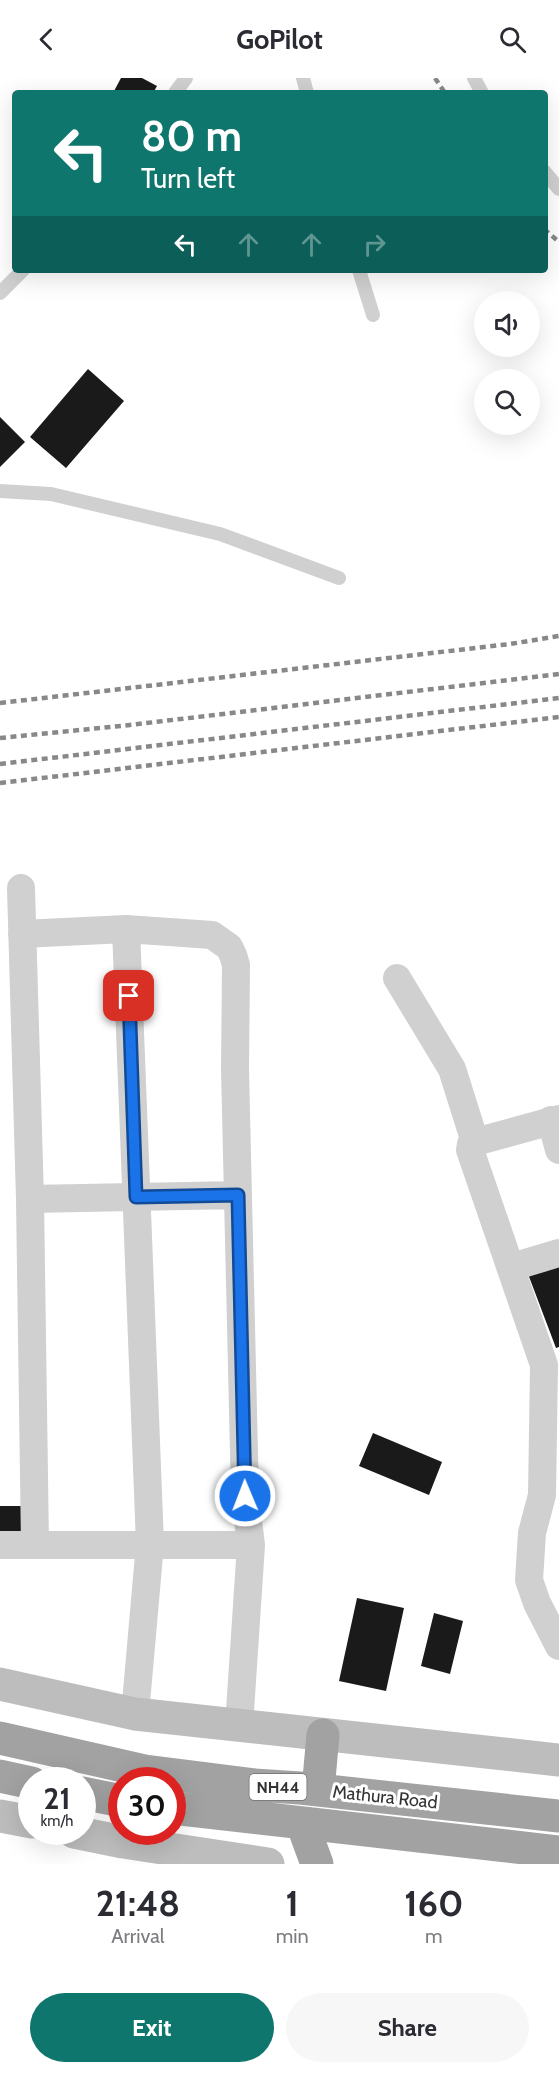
<!DOCTYPE html>
<html lang="en">
<head>
<meta charset="utf-8">
<style>
  body { margin:0; font-family:Cabin,sans-serif; background:#f7f7f7; color:#2b2b33; height:100vh; display:flex; flex-direction:column; font-size:22px; white-space:nowrap }
  * { box-sizing:border-box; margin:0 }
  p { font-size:20px; color:#7c7c81 }
  .icon { flex:none; width:33px; height:33px; fill:none; stroke:currentColor; stroke-width:2; stroke-linecap:round; stroke-linejoin:round }
  .map { position:relative; height:1786px; overflow:hidden }
  .side { display:flex; flex-direction:column; background:#fff; flex:1 }
  .side>* { flex:none }
  .banner { position:absolute; left:12px; top:12px; width:536px; height:183px; border-radius:6px; box-shadow:0 6px 24px #0002; background:#0f766e; color:#fff; overflow:hidden }
  .buttons { position:absolute; left:474px; top:213px; display:grid; gap:12px }
  .buttons a { display:grid; place-items:center; width:66px; height:66px; border-radius:50%; background:#fff; box-shadow:0 6px 24px #0002; font-size:30px }
  .speed { position:absolute; left:18px; top:1689px; display:flex; gap:12px; font-size:30px; font-weight:700; text-align:center }
  .speed>* { display:grid; place-content:center; width:78px; height:78px; border-radius:50%; background:#fff; box-shadow:0 6px 24px #0002; line-height:1 }
  .speed small { font-size:15px; font-weight:400 }
  .speed .limit { border:9px solid #d22; background:#fff; color:#111 }
  .pin { position:absolute; display:grid; place-items:center; width:51px; height:51px; color:#fff; margin:-26px; border-radius:12px; box-shadow:0 3px 9px #0006 }
  .me { position:absolute; width:66px; margin:-33px; rotate:359deg; stroke-linejoin:round; filter:drop-shadow(0 0 4px #0008) }
  .turn { display:flex; align-items:center; gap:21px; height:126px; padding:0 30px; font-size:27px }
  .turn .icon { width:78px; height:78px; stroke-width:2.5 }
  .turn b { display:block; font-size:42px; line-height:51px }
  .lanes { display:flex; align-items:center; height:57px; padding:0 30px; background:#0003; justify-content:center; gap:30px; direction:ltr }
  .lanes .off { opacity:.35 }
  .eta { display:flex; justify-content:space-evenly; align-items:center; height:102px; text-align:center }
  .eta b { font-size:36px; font-weight:700; line-height:42px }
  .cta { display:flex; gap:12px; margin-top:auto; padding:12px 30px }
  .cta a { flex:1; height:69px; border-radius:36px; background:#0f766e; color:#fff; font-size:24px; font-weight:700; line-height:69px; text-align:center }
  .cta a+a { background:#f7f7f7; color:#2b2b33 }
  header { display:flex; justify-content:space-between; align-items:center; height:78px; padding:0 30px; background:#fff; font-size:27px; font-weight:700 }
  .map>svg:first-child { display:block }
</style>
</head>
<body>
<header><svg class="icon" aria-label="back" viewBox="0 0 24 24"><path d="M15 5l-7 7 7 7"/></svg>GoPilot<svg class="icon" aria-label="search" viewBox="0 0 24 24"><circle cx="10" cy="10" r="6"/><path d="M15 15l6 6"/></svg></header>
<div class="map">
<svg width="559" height="1786" viewBox="0 0 559 1786">
  <rect width="100%" height="100%" fill="#fff"/>
  <path fill="#1a1a1a" d="M121,0H142L157,8L153,15H113Z
    M88,291L124,323L66,390L30,359Z
    M0,339L25,364L0,389Z
    M559,1184V1269L556,1270L528,1196Z
    M373,1355L442,1384L429,1417L359,1388Z
    M0,1428H21L22,1453L0,1454Z
    M357,1520L404,1530L386,1613L339,1603Z
    M434,1535L463,1543L450,1596L421,1588Z"/>
  <g fill="none" stroke-linecap="round" stroke-linejoin="round">
    <path stroke="#d0d0d0" stroke-width="14" d="M303,0L307,15
      M474,0L482,15
      M175,15L186,0
      M544,93L559,111
      M359,192L373,237
      M0,215L23,192
      M0,413L51,416L220,456L339,500"/>
    <path stroke="#d0d0d0" stroke-width="28" d="M21,810L30,1121L35,1467
      M126,851L150,1466L135,1636
      M22,856L126,851L212,857L229,869L233,877L236,887L235,991L245,1418L251,1467L239,1648
      M397,900L452,991L475,1064
      M559,1041L475,1064L471,1066L470,1072L544,1287L542,1417L532,1455L529,1502L537,1525L559,1568
      M551,1042L559,1072
      M30,1121L238,1117
      M512,1189L559,1175
      M0,1467H251"/>
    <path stroke="#bdbdbd" stroke-width="33" d="M0,1606L135,1636L559,1682
      M0,1738L32,1744
      M74,1754L123,1764L268,1786"/>
    <path stroke="#a2a2a2" stroke-width="33" d="M0,1660L145,1693L254,1707L300,1710L559,1738
      M0,1698L32,1705
      M318,1712L323,1657
      M82,1715L122,1723
      M172,1730L559,1774
      M302,1745L317,1786"/>
    <path stroke="#888" stroke-width="4.5" stroke-dasharray="6 4.5" stroke-linecap="butt" d="M435,0L445,15
      M544,151L559,164
      M0,625L510,566L559,558
      M0,660L130,647L559,596
      M0,686L559,620
      M0,705L559,639"/>
  </g>
  <g fill="none" stroke-linecap="round" stroke-linejoin="round">
    <defs>
      <path id="route" d="M129,918L136,1119L238,1117L245,1418"/>
    </defs>
    <use href="#route" stroke="#114b97" stroke-width="15"/>
    <use href="#route" stroke="#1a73e8" stroke-width="10"/>
  </g>
  <g text-anchor="middle" dominant-baseline="central" stroke-width="6" stroke-linejoin="round" paint-order="stroke">
    <rect fill="#fff" stroke="#707070" stroke-width="1.5" x="249.5" y="1696" width="57" height="26" rx="4.5"/>
    <g font-size="16" font-weight="bold" fill="#333">
      <text x="278" y="1709">NH44</text>
    </g>
    <g font-size="18" fill="#333" stroke="#fff">
      <text transform="translate(385 1719) rotate(6)">Mathura Road</text>
    </g>
  </g>
</svg>
<div class="buttons">
<a><svg class="icon" aria-label="sound" viewBox="0 0 24 24"><path d="M4 9h4l5-4v14l-5-4H4zM17 9q2 3 0 6"/></svg></a>
<a><svg class="icon" aria-label="search" viewBox="0 0 24 24"><circle cx="10" cy="10" r="6"/><path d="M15 15l6 6"/></svg></a>
</div>
<div class="speed"><div>21<small>km/h</small></div><div class="limit">30</div></div>
<div class="pin" style="left:129px;top:918px;background:#d93025"><svg class="icon" aria-label="arrive" viewBox="0 0 24 24"><path d="M6 21V4h12l-3 4 3 4H6"/></svg></div>
<svg class="me" style="left:245px;top:1418px" viewBox="-20 -20 40 40"><circle r="17" fill="#1a73e8" stroke="#fff" stroke-width="3"/><path d="M0-11L8 9 0 5-8 9z" fill="#fff"/></svg>
<div class="banner">
<div class="turn"><svg class="icon" aria-label="left" viewBox="0 0 24 24"><path d="M17 20v-9H6M10 6l-5 5 5 5"/></svg><div><b>80 m</b>Turn left</div></div>
<div class="lanes"><svg class="icon" aria-label="left" viewBox="0 0 24 24"><path d="M17 20v-9H6M10 6l-5 5 5 5"/></svg><svg class="icon off" aria-label="ahead" viewBox="0 0 24 24"><path d="M12 20V5M6 11l6-6 6 6"/></svg><svg class="icon off" aria-label="ahead" viewBox="0 0 24 24"><path d="M12 20V5M6 11l6-6 6 6"/></svg><svg class="icon off" aria-label="right" viewBox="0 0 24 24"><path d="M7 20v-9h11M14 6l5 5-5 5"/></svg></div>
</div>
</div>
<section class="side">
<div class="eta">
<div><b>21:48</b><p>Arrival</p></div>
<div><b>1</b><p>min</p></div>
<div><b>160</b><p>m</p></div>
</div>
<div class="cta"><a>Exit</a><a>Share</a></div>
</section>
</body>
</html>
